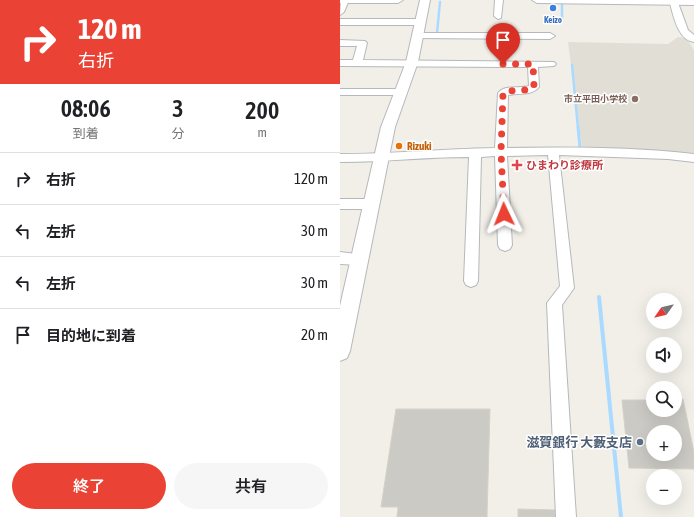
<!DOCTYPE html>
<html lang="ja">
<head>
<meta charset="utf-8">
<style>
  body { margin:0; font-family:"Asap Condensed","Noto Sans JP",sans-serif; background:#f6f6f6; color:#202124; height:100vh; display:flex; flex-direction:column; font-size:15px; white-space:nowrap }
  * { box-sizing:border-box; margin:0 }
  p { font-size:13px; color:#757577 }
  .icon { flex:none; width:22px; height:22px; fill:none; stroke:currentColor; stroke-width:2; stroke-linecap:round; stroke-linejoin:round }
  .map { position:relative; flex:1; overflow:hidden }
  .details { display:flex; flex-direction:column; background:#fff; width:340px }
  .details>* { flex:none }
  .top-card { background:#ea4335; color:#fff; overflow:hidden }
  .needle { width:26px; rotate:236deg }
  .controls { position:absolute; left:306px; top:293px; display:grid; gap:8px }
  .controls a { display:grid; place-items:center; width:36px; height:36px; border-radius:50%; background:#fff; box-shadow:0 4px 16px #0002; font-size:20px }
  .pin { position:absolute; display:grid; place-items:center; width:34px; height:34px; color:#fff; margin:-41px -17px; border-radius:50% 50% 50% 0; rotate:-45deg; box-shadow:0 0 4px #0007 }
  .pin .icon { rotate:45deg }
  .me { position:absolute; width:44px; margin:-22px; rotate:358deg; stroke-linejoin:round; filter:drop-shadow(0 0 3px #0008) }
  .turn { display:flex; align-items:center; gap:14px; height:84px; padding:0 12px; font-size:18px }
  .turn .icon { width:52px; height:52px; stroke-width:2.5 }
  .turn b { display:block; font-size:28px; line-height:34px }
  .eta { display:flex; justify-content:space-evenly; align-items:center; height:68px; text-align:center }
  .eta b { font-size:24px; font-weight:600; line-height:28px }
  .action { display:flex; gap:8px; margin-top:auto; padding:8px 12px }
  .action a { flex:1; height:46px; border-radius:24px; background:#ea4335; color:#fff; font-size:16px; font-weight:600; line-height:46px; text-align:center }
  .action a+a { background:#f6f6f6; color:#202124 }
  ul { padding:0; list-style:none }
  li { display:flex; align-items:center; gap:12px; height:52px; padding:0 12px; border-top:1px solid #e0e0e0 }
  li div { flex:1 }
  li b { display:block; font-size:15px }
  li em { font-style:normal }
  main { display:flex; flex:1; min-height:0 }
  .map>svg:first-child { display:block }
</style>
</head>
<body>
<main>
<section class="details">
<div class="top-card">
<div class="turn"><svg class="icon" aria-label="right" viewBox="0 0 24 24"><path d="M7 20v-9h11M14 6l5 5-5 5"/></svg><div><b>120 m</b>右折</div></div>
</div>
<div class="eta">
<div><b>08:06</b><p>到着</p></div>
<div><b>3</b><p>分</p></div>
<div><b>200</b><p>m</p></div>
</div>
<ul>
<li><svg class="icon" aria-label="right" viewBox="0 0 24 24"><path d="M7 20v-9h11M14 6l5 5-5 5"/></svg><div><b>右折</b></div><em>120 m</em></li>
<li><svg class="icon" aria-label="left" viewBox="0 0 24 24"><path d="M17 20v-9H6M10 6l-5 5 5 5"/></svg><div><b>左折</b></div><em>30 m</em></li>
<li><svg class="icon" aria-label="left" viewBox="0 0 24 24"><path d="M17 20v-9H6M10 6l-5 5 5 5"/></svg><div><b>左折</b></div><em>30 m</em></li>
<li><svg class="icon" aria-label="arrive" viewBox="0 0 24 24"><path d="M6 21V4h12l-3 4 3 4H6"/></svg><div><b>目的地に到着</b></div><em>20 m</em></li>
</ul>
<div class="action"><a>終了</a><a>共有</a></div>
</section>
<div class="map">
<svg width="354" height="517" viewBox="0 0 354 517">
  <rect width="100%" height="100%" fill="#f1efe8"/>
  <path fill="#e1ded6" d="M338,37L346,38L354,50V153L287,148H242L228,42L328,44Z"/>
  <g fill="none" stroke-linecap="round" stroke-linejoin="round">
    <path stroke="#aadaff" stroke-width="2.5" d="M222,3V18
      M340,9L346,27
      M97,33L100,2
      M232,65L238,128"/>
    <path stroke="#aadaff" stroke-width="3" d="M238,127L240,148"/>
    <path stroke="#aadaff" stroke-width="4" d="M259,297L281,517"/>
  </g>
  <path fill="#cccac5" stroke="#d6d1c6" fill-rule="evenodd" d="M335,399H343L354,452V469L289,468L282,400H313V410H335ZM313,432H335V454H313Z
    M56,409H150L147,517H57L58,507H41Z
    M178,509L215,510V517H178Z"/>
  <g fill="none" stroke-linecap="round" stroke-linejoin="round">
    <defs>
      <path id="minor" d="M1,0H9L4,12L0,15Z
        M155,0H163L161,18L158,19L154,16Z
        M329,0H337L348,30L354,35V42C337,40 333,13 329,0Z
        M0,19H80L84,22L80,25H0Z
        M77,33H210L215,36L210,39L74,38L72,36Z
        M0,40L25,41L27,43L23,60L214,62L216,64L214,66L198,67L199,87C192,96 178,93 168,95L167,148C229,147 292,147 354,154V162L328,159L219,155L234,288L222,305L236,517H216L207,303L220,286L208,155L167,156L172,245L170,249L165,251L160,249L158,245L155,156L141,157L138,281L136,285L131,287L126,285L124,281L129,157C86,157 43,162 0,162V154C52,154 104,149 155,148L158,93C165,84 179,89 189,86L188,67L0,66V60H13L17,46H0Z
        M0,89H60L65,92L60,95H0Z
        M0,199H30L35,200L36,204L35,208L30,209H0Z
        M0,252L25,255L27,259L25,263L20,265L0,264Z"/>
      <path id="tertiary" d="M0,0H63L58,3H0Z
        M80,0H90L78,62L55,127L10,351L7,358L0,361V306L41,127L66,62Z
        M192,0H354V5L197,3Z"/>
    </defs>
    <use href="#minor" stroke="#b5b8bc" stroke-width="2"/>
    <use href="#tertiary" stroke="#b5b8bc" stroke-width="2"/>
    <use href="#minor" fill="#fff" fill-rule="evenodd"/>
    <use href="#tertiary" fill="#fff" fill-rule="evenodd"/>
  </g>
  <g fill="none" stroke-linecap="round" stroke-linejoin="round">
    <path stroke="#ea4335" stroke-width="7" stroke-dasharray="0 12.6" d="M163,64H193L194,87C186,93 173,88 163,93L161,152L164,214"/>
  </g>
  <circle fill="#3f7fe0" stroke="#fff" stroke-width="1.5" cx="213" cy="8" r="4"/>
  <circle fill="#8d6e63" stroke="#fff" stroke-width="1.5" cx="295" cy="99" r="4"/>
  <circle fill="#e8710a" stroke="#fff" stroke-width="1.5" cx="59" cy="146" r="4"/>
  <path fill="#e0444e" stroke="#fff" stroke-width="1.5" d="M175 159h4v4h4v4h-4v4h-4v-4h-4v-4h4z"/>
  <circle fill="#5c6f8a" stroke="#fff" stroke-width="1.5" cx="300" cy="442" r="4"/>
  <g text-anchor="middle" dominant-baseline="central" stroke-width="3" stroke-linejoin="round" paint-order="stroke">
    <g font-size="9" font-weight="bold" fill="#366cbe" stroke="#fff">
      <text x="213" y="20">Keizo</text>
    </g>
    <g font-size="9" font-weight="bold" fill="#785e54" stroke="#fff" text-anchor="end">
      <text x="287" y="99">市立平田小学校</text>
    </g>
    <g font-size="11" font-weight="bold" fill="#c56008" stroke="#fff" text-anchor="start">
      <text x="67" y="146">Rizuki</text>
    </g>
    <g font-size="11" font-weight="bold" fill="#be3a42" stroke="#fff" text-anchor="start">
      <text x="186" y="165">ひまわり診療所</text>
    </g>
    <g font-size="13" font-weight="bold" fill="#4e5e75" stroke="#fff" text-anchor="end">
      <text x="292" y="442">滋賀銀行 大藪支店</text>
    </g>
  </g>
</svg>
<div class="controls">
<a><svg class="needle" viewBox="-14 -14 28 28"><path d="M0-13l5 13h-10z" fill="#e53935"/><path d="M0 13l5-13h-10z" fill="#757577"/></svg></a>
<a><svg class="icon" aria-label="sound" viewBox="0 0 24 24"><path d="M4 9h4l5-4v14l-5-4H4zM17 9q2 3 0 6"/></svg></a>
<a><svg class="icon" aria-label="search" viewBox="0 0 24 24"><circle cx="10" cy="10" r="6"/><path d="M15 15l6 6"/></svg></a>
<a>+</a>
<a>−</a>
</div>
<div class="pin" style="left:163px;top:64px;background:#d93025"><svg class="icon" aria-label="arrive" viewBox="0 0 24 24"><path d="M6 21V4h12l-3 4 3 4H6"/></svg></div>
<svg class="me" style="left:164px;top:214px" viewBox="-20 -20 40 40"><path d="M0-17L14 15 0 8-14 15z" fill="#ea4335" stroke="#fff" stroke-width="4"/></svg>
</div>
</main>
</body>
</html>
